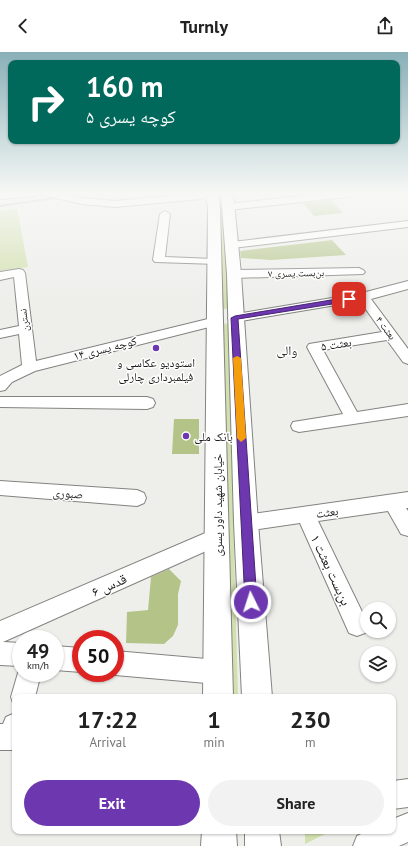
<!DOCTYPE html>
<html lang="en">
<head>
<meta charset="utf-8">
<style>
  body { margin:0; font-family:"PT Sans","Noto Naskh Arabic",sans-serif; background:#f2f2f2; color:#222; height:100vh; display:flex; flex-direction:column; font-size:15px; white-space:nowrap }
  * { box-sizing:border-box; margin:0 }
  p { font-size:13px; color:#767676 }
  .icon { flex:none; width:22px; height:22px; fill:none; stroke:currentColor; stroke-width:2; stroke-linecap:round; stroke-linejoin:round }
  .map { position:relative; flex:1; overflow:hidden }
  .details { position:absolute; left:12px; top:642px; width:384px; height:140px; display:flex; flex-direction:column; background:#fff; border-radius:8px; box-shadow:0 1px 3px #0004 }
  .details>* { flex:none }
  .top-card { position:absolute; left:8px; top:8px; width:392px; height:84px; border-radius:8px; box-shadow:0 1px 3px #0004; background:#00695c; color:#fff; overflow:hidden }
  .buttons { position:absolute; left:360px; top:550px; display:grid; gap:8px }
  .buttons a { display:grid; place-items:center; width:36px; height:36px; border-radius:50%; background:#fff; box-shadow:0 1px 3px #0004; font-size:20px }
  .speed { position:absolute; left:12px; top:578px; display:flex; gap:8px; font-size:20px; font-weight:700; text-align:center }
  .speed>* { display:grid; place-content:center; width:52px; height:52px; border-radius:50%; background:#fff; box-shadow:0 1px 3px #0004; line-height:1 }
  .speed small { font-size:10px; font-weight:400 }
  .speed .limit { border:6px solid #d22; background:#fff; color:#111 }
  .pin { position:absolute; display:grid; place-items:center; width:34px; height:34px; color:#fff; margin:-17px; border-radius:8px; box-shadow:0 2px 6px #0006 }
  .me { position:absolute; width:44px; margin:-22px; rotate:356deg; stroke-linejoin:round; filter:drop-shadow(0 0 3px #0008) }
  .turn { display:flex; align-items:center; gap:14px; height:84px; padding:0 12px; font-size:18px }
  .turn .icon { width:52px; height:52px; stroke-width:2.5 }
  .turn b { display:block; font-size:28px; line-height:34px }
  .eta { display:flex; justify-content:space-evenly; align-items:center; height:68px; text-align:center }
  .eta b { font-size:24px; font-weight:800; line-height:28px }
  .button { display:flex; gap:8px; margin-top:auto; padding:8px 12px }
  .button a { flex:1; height:46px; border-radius:24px; background:#6d38af; color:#fff; font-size:16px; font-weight:800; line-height:46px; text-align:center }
  .button a+a { background:#f2f2f2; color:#222 }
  header { display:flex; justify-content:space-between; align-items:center; height:52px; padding:0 12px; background:#fff; font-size:18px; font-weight:800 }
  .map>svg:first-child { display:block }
</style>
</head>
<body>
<header><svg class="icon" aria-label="back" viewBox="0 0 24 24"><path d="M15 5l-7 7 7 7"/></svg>Turnly<svg class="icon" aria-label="share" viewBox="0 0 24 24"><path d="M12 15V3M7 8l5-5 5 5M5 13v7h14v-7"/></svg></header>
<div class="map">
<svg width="408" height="794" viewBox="0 0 408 794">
  <rect width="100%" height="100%" fill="#eeefeb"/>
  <path fill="#d2dfae" d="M218,141H221L224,155L228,253L226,257H224L222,254L220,155Z
    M17,156L28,215L0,219V159Z
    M225,271L228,273L238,645H229L222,275Z
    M305,779H331L305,792Z"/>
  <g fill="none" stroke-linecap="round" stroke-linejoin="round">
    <path fill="#9ba970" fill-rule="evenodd" d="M54,145H55V147L0,155V153Z"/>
  </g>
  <path fill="#b4c489" d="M331,148L343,161L314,164L303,151Z
    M332,188L346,203L271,208L241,206L240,199Z
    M174,367H199V402H172Z
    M169,517L181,529L178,542V573L173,584L164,592L126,591L127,560L148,558L151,525Z"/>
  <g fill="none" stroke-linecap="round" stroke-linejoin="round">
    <defs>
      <path id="minor" d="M0,141H58L82,146L115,149L199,141L204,142L206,144L201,147L115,155L82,152L38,142L34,144L0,147Z
        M327,141H360L356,144L229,158L224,155L229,152Z
        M165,159L170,162L165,205L214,207L218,208L220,210L218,212L155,210L153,208L160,162Z
        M408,169V175L232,196L227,193L232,190Z
        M359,216L363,218L365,220L363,222L234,226L230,225L228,222L230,219L234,218Z
        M19,217L23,218L25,221L36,309L216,265L221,266L223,269L221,272L35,319L12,330L5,338L0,339V324L22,313L19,282L0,286V278L19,274L14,225L0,228V220Z
        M408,229V237L371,247L408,297V312L403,310L387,288L323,298L357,360L408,352V364L299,380L293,378L291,374L293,370L343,362L307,295L309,292L382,280L360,249L235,270L230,269L228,266L230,263L362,241Z
        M0,345H147L153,347L155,351L153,355L147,357L0,355Z
        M0,429L137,438L144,441L146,446L144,451L137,454L0,443Z
        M408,440V456H406L408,459V484L401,482L388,459L318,469L367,570L365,581L357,584L349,581L300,471L246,479L239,477L236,471L239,465L246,463Z
        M217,476L224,479L227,485L224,491L3,590L21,591V621H41L35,645H15L14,654L11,645L20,614L0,613V569Z
        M55,594L81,596V620L55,618Z
        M115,599L218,608L226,612L230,620L226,628L218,632L115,623L111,621H115Z
        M15,661V698H0V672H3L6,665Z
        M408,727V755L393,757V729Z
        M408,761V790L399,794H353L357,784L367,779H393V767Z"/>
      <path id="major" d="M206,141H218L220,157L233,645H203L208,157Z
        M221,141H233L241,222L258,471L272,645H242L234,471L227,222Z
        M202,779H236L237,794H201Z
        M245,779H279L281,794H245Z"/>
    </defs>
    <use href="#minor" stroke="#828480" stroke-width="2"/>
    <use href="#major" stroke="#828480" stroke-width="2"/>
    <use href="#minor" fill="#fff" fill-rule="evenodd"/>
    <use href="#major" fill="#fff" fill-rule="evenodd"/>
  </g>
  <linearGradient id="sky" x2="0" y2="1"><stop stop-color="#89b0b8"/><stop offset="0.56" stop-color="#f7f8f6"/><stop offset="1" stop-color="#f7f8f6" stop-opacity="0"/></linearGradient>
  <rect width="408" height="252" fill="url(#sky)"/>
  <path fill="#6d38af" stroke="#472472" d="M349,245L351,246V249L238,267L257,550L255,554L251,556L247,554L245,550L231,266L235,264Z"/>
  <path fill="#f59e0b" d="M237,304L241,306L246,386L241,390L237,386L233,306Z"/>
  <g fill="#6d38af" stroke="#fff" stroke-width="1.5">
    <circle cx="156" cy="296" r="4"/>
    <circle cx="186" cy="384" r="4"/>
  </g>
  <g text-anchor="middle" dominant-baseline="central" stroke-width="3" stroke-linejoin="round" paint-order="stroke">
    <g font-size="10" fill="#1a1a19" stroke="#fff">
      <text transform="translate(296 221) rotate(-1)">بن‌بست یسری ۷</text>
      <text transform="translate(24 268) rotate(-97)">نسترن</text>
      <text transform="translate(386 276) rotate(54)">بعثت ۴</text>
    </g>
    <g font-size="12" fill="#1a1a19" stroke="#fff">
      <text transform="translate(336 292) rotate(-9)">بعثت ۵</text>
      <text transform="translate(105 296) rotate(-14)">کوچه یسری ۱۴</text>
      <text transform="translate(68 441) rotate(4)">صبوری</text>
      <text transform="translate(217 453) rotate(-90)">خیابان شهید داور یسری</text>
      <text transform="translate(327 460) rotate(-8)">بعثت</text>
    </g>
    <g font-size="12" fill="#1a1a19" stroke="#fff">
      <text x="156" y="310">استودیو عکاسی و<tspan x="156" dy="14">فیلمبرداری چارلی</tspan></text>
      <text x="194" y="384" text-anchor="start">بانک ملی</text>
    </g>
    <g font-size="13" fill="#2b2c29" stroke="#fff">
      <text x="287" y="298">والی</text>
    </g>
    <g font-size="14" fill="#1a1a19" stroke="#fff">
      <text transform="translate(331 518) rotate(65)">بن‌بست بعثت ۱</text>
      <text transform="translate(109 533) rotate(-24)">قدس ۶</text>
    </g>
  </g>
</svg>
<div class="buttons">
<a><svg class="icon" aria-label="search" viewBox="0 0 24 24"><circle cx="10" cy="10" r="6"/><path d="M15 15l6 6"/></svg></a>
<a><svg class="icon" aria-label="layers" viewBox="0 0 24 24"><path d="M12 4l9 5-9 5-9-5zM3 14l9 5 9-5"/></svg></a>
</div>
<div class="speed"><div>49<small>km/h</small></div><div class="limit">50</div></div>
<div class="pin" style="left:349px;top:247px;background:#d93025"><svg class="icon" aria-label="arrive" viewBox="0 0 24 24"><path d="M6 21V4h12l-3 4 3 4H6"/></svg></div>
<svg class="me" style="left:251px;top:550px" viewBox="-20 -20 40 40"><circle r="17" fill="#6d38af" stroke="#fff" stroke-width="3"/><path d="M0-11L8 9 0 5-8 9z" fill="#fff"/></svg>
<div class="top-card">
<div class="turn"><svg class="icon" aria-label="right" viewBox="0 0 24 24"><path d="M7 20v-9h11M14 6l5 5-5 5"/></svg><div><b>160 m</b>کوچه یسری ۵</div></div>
</div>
<section class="details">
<div class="eta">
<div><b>17:22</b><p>Arrival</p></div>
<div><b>1</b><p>min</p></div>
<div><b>230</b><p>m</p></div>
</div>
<div class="button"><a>Exit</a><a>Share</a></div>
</section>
</div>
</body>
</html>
